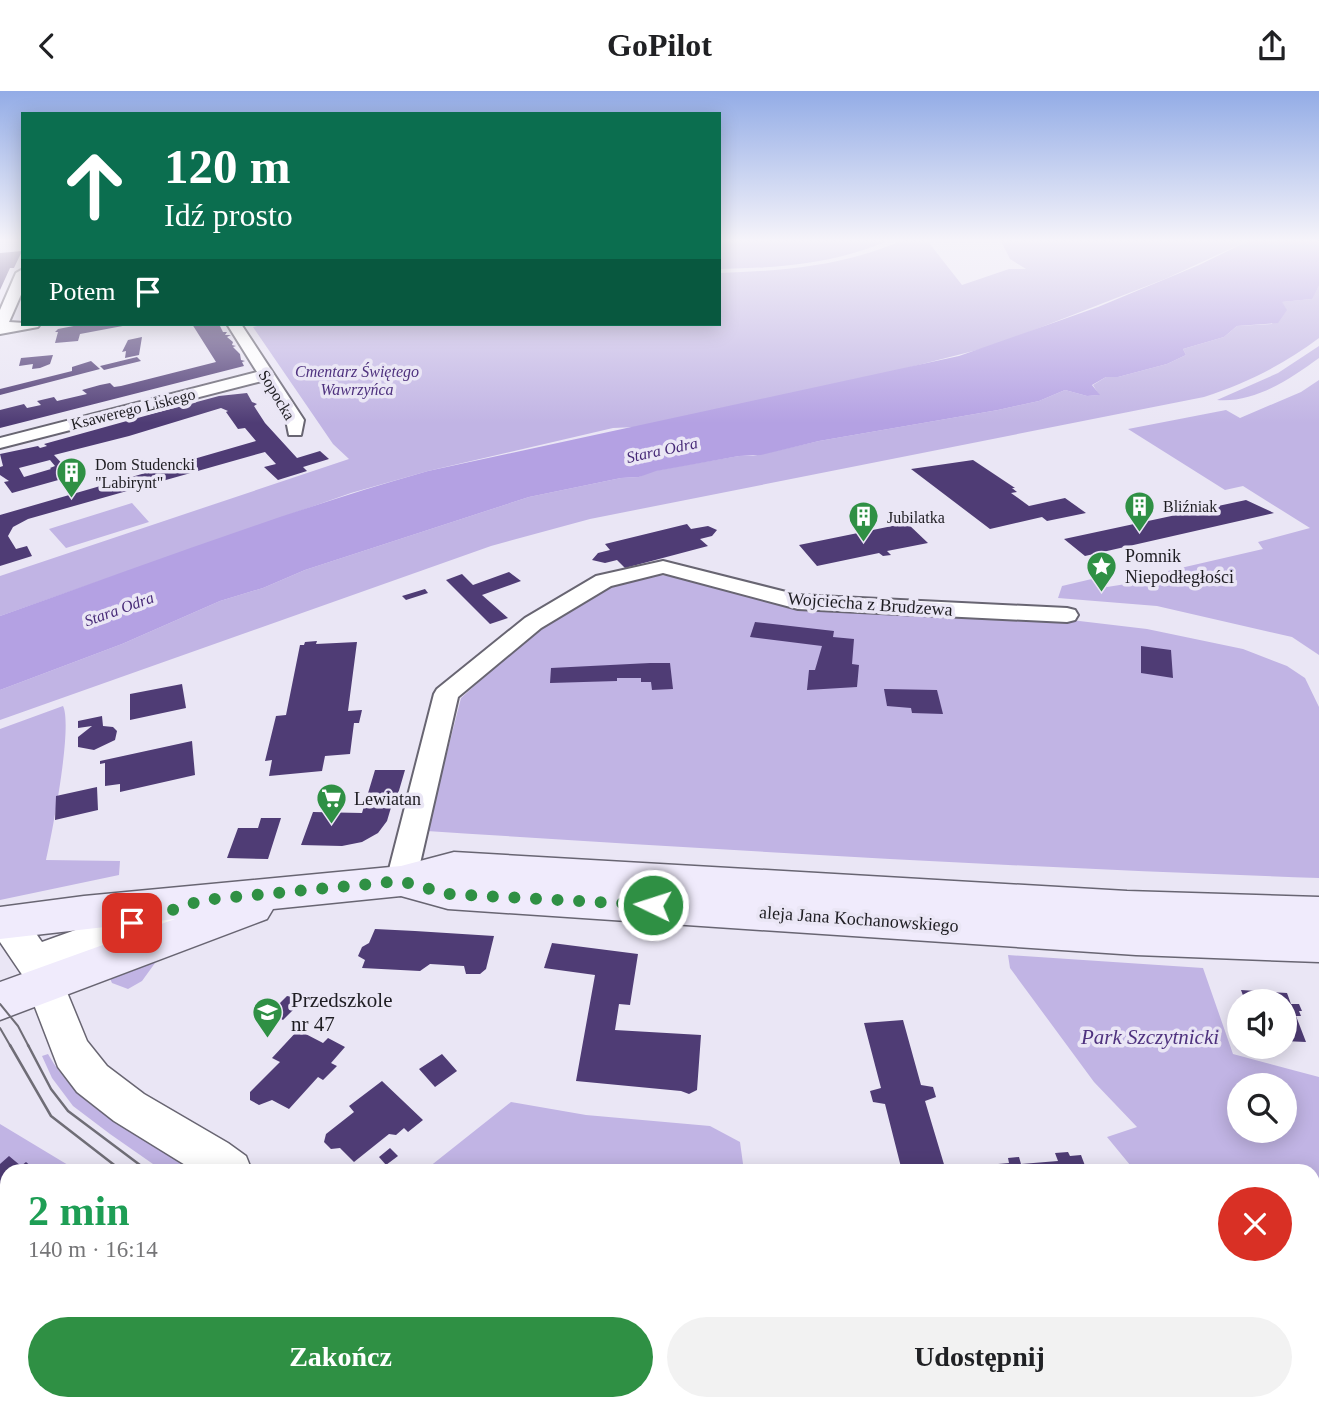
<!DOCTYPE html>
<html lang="pl">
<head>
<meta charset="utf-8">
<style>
  body { margin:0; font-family:Georgia,serif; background:#f2f2f2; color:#202124; height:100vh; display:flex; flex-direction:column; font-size:26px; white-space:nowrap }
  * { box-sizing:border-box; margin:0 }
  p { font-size:23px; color:#757577 }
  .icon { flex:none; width:38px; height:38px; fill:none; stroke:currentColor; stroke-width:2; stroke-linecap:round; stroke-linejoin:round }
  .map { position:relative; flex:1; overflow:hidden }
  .details { position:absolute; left:0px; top:1073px; width:1320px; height:247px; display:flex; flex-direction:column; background:#fff; border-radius:21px 21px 0 0; box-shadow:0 4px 18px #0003 }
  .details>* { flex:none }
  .top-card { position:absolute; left:21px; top:21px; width:700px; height:214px; border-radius:0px; box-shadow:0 4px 18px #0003; background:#0b6e4f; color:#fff; overflow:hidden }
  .controls { position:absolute; left:1227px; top:898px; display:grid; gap:14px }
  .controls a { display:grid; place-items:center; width:70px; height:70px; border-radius:50%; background:#fff; box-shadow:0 4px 18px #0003; font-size:35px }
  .pin { position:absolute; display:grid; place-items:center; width:60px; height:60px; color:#fff; margin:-30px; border-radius:14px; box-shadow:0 4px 10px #0006 }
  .me { position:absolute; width:77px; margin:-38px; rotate:274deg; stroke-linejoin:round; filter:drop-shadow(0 0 5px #0008) }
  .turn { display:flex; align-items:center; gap:24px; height:147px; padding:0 28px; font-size:32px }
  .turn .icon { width:91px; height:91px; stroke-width:2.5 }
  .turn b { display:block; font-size:49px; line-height:60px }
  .then { display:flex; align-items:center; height:66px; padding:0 28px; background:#0003; gap:14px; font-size:26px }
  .round { display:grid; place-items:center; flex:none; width:74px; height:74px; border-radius:37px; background:#f2f2f2 }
  .head { display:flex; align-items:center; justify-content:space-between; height:119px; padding:0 28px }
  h1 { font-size:42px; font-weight:700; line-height:52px; color:#1e9e55 }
  .primary-button { display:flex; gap:14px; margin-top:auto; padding:14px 28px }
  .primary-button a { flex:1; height:80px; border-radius:42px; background:#2f9044; color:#fff; font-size:28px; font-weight:700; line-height:80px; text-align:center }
  .primary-button a+a { background:#f2f2f2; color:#202124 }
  header { display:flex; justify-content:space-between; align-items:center; height:91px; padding:0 28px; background:#fff; font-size:32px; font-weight:700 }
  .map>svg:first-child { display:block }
</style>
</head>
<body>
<header><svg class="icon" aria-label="back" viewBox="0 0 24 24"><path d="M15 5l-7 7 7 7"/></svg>GoPilot<svg class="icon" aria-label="share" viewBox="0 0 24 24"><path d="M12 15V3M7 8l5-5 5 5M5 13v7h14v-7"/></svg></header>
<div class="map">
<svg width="1319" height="1319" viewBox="0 0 1319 1319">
  <rect width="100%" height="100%" fill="#eae6f5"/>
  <path fill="#c1b4e4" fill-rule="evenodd" d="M719,148H891C838,173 777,177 719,178Z
    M905,148H926L962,194L1009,178H1026L1010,168L1000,148H1252L1165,188L993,255L891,281L635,336L613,337L428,380L351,402L0,525V485L349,368L333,353L253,236L265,233H719V182C783,180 846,175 905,148Z
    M1319,195V247C1283,274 1247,292 1204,306L590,428L491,455L0,629V599L122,553L220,510L263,497L305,479L529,406L621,387L639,386L648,381L686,374L739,365H753L819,350L998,319L1039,310L1065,299L1087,305L1099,304L1093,294L1106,286H1118L1167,273L1186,264L1183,258L1224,246L1237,235L1272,233L1281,211L1311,208Z
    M1319,255V267C1290,288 1255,312 1217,309L1278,282Z
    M1319,289V564L1292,546L1157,515L1058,507L1062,495L1096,487L1107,496L1145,490L1159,482L1263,458L1258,451L1310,437L1243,395L1225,399L1128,338L1226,319L1240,327L1301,301Z
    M132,412L149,431L66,457L49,438Z
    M656,484L674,485L783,513L1071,529L1147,538L1243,558L1287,575L1305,587L1319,616V787C1021,777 724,759 427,740L461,607L524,550L568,518L614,493Z
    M63,615C73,635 52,743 46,769L120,770L119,784L0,809V638Z
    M163,861L142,890L128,898L112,892L107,881Z
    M1008,864L1203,877L1233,963L1319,986V1280L1312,1273V1080H1135L1107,1046L1137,1036L1094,991L1010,877ZM1239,994H1284V1040H1239Z
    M48,963C63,989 81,1007 105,1024L109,1022L198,1080H163L110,1043L73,1015L52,987L42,965Z
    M511,1011L586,1024L710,1035L740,1051L744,1080H424Z
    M0,1033L78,1080H7V1312H315L318,1319H0Z
    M463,1313H627L609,1319H470Z"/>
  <path fill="#b4a1e3" d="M1252,148H1319V195L1312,208L1282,211L1287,219L1278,232L1237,235L1224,246L1183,258L1186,264L1167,273L1118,286H1106L1092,294L1100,304L1087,305L1065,299L1039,310L998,319L819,350L761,364L739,365L656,380L639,386L621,387L529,406L305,479L263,497L220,510L122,553L0,599V525C142,475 283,421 428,380L959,265L1098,216L1199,174Z"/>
  <path fill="#4f3c75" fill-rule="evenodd" d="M22,160L14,177H10L0,199V162Z
    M84,233H128V234L80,243L78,250L55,252L58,241H55L58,238Z
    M192,233H219L223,241H227L225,244H231L227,246L233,251L232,254L236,255L233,256L240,263L241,269L245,270L242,271L244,275L0,337V319L24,313L27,317L41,314L37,310L54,306L57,310L87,303L82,299L100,294L110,292L114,296L121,295L216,271Z
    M142,246L139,264L125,267L126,260L122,261L128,249Z
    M53,264L50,273L40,277L32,278L33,273L19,275L21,267Z
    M137,266L141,270L104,279L100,275Z
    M91,270L100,278L0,304V298L72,280V276Z
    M247,302L252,311L257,313L254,315L265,332L297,367L320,360L329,368L303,376L307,380L278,389L264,376L276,373L265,361L28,428L13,436L8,445L16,458L27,455L32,465L0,475V424L256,350L245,337L238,338L226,321L228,320L221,317L129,345L54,364L68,379L64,381L69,386L12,402L4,391L9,390L0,384V376L3,375L0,363L38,355L40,357L47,355L44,353L152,323L219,305ZM50,369L55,375L50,377L51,378L24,386L19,377Z
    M973,369L1015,397H1012L1017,401L1011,402L1029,415L1065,407L1086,422L1047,430L1042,426L990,438L911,378Z
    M1246,409L1274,422L1085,465L1064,448Z
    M907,432L928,452L887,460L891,464L883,465L879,462L817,475L799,454Z
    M687,433L691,438L708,435L717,439L712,445L700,448L708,455L625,477L617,469L605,472L592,469L598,462L610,459L605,453Z
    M509,481L521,490L482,504L508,527L490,533L446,489L462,483L473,494Z
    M425,498L428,502L406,509L402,505Z
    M755,531L834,540L833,546L854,548L852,573L859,574L857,596L807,599L809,579H815L822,555L750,546Z
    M317,550L316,553L357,551L348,620L362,619L359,632H354L350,663L325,665L322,680L269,685L272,669L265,670L276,625L286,624L300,554H304L305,551Z
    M1141,555L1171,559L1173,587L1141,582Z
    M650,572H670L673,598L652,599L651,591H641V587H617V590L550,592L551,577Z
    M182,593L186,617L130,629V603Z
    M884,598L937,599L943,623L912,622L911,617L887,615Z
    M102,625L103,635L113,636L117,640L115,649L94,659L78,656V646L92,635L78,637V630Z
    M192,650L195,684L120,701V693L105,695V672L100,673V670Z
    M375,679H405L398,703H395L387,730L378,742L362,751L342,755L301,754L313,721L362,722Z
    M97,696L98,719L55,729L56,705Z
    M261,727H281L268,768L227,767L238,737H258Z
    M375,838L415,840L494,845L486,878L480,883H466L464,875L430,873L420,880L362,877L365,869L358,865L362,856L369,852Z
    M552,852L638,863L630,914L619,913L615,939L701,944L697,999L689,1003L681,1000L576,990L595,884L544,877Z
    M1241,899L1287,902L1291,913H1299L1302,920H1299L1301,925H1296L1306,951L1284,950V910H1245Z
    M287,905L304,908L283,929L270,922Z
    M903,929L921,994L933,996L936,1006L925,1010L946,1080H902L885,1013L873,1011L870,1000L881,997L864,932Z
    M298,939L323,952L328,947L345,956L331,972L337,975L323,989L318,986L289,1018L272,1009L259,1014L250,1009V1001L280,971L272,967Z
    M442,963L457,980L435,996L419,978Z
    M382,990L423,1029L408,1041L404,1037L396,1044L389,1043L354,1071L340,1057L331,1058L324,1051L326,1043L354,1021L349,1015Z
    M390,1057L398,1065L386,1074L379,1066Z
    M1068,1061L1070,1065L1081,1064L1087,1080H1000L998,1073L1009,1072L1008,1067L1019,1066L1021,1073L1058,1070L1055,1062Z
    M9,1065L21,1075L26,1071L33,1077L30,1080H7V1099L0,1105V1073Z
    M796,1312H878L900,1318L795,1319Z
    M1002,1312H1080L1085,1319H993Z"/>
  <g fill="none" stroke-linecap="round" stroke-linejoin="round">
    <defs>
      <path id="minor" d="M23,178V199L9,231L40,233L38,236L0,243V219L16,182Z
        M227,233H241L304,329L301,344H289L286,329L262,290L0,357V347L257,281Z
        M663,470L798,504L1067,517L1075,519L1078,524L1075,529L1067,531L798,518L663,482L611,495L541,537L458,606L416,790L412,798L401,801L390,798L386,790L434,603L437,598L525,527L596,485Z"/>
      <path id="tertiary" d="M170,805L183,809L188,819L183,829L57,877L87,950L107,975L144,1003L228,1052L246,1065L252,1080H195L114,1030L77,1001L58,976L23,885L0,851V820C20,815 32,837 42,851Z
        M368,1312H422L424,1319H371Z"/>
      <path id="secondary" d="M454,761L1127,800L1319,806V871L1136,864L448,818L401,805L273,818L267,828L0,929V891L175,828L0,848V816L84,805L401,775Z"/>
    </defs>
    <use href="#minor" stroke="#686572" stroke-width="4"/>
    <use href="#tertiary" stroke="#686572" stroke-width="3"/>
    <use href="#secondary" stroke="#686572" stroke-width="3"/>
    <use href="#minor" fill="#fff" fill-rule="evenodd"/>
    <use href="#tertiary" fill="#fff" fill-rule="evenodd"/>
    <use href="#secondary" fill="#f0ebfc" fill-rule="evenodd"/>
    <path stroke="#6f6d76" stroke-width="2" d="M0,913L18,935L29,956
      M0,937L11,956"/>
    <path stroke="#6f6d76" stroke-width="2.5" d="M10,954L51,1025L122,1080
      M28,954L51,998L68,1020L148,1080
      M328,1312L333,1319
      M351,1312L355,1319"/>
  </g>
  <linearGradient id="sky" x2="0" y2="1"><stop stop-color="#93ace6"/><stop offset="0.45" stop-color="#f6f4fa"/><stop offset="1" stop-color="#f6f4fa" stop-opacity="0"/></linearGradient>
  <rect width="1319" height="332" fill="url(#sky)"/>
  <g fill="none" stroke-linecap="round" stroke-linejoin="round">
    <path stroke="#2f9044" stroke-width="12" stroke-dasharray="0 21.6" d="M132,832L203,809L401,790L448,803L653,814"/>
  </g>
  <defs>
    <symbol id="building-pin" viewBox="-11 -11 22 30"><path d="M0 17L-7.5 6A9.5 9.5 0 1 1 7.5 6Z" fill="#2f9044" stroke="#eae6f5"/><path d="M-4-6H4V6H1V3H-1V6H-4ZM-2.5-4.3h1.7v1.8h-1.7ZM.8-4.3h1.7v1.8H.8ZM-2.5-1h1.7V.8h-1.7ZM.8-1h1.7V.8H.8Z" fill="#fff"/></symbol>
    <symbol id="sight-pin" viewBox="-11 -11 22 30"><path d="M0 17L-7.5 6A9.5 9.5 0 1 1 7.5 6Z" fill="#2f9044" stroke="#eae6f5"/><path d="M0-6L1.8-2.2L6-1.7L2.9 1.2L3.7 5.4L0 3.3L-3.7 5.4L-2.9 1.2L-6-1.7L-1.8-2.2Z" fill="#fff"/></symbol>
    <symbol id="supermarket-pin" viewBox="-11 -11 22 30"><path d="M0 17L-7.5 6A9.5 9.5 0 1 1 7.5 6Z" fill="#2f9044" stroke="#eae6f5"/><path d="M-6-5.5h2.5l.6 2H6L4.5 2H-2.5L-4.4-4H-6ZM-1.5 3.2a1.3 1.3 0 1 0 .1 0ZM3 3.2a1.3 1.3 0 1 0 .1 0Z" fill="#fff"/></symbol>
    <symbol id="school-pin" viewBox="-11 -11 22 30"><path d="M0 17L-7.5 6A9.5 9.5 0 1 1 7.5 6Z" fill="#2f9044" stroke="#eae6f5"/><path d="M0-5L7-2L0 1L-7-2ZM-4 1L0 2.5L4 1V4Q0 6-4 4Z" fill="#fff"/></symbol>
  </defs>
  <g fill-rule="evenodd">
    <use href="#building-pin" x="54" y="364" width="35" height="47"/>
    <use href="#building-pin" x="1122" y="398" width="35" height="47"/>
    <use href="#building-pin" x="846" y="408" width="35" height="47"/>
    <use href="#sight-pin" x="1084" y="458" width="35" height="47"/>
    <use href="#supermarket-pin" x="314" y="690" width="35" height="47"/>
    <use href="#school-pin" x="250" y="904" width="35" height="47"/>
  </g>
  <g text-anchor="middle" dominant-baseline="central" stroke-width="7" stroke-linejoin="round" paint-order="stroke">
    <g font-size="16" font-style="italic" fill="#4e317e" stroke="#eae6f5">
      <text x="357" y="280">Cmentarz Świętego<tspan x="357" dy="18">Wawrzyńca</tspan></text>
    </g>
    <g font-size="16" fill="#1e1d22" stroke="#eae6f5">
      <text transform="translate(277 304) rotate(59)">Sopocka</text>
      <text transform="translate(133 318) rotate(-14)">Ksawerego Liskego</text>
    </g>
    <g font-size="16" font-style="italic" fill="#472a77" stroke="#eae6f5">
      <text transform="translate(662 359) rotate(-12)">Stara Odra</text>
      <text transform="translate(119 518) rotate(-20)">Stara Odra</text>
    </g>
    <g font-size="16" fill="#1e1d22" stroke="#eae6f5" text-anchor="start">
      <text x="95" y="373">Dom Studencki<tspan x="95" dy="18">"Labirynt"</tspan></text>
      <text x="1163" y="415">Bliźniak</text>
      <text x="887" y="426">Jubilatka</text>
    </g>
    <g font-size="18" fill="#1e1d22" stroke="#eae6f5" text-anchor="start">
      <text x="1125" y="465">Pomnik<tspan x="1125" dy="21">Niepodłegłości</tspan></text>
      <text x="354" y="708">Lewiatan</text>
    </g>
    <g font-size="18" fill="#1e1d22" stroke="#eae6f5">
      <text transform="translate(870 513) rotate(4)">Wojciecha z Brudzewa</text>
      <text transform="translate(859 828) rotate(4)">aleja Jana Kochanowskiego</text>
    </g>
    <g font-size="21" fill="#1e1d22" stroke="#eae6f5" text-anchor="start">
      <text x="291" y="909">Przedszkole<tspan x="291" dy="24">nr 47</tspan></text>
    </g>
    <g font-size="21" font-style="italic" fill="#4e317e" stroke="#eae6f5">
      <text x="1150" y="946">Park Szczytnicki</text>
    </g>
  </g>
</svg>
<div class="controls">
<a><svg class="icon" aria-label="sound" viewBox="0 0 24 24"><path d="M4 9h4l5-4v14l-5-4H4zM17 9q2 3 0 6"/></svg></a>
<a><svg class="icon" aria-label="search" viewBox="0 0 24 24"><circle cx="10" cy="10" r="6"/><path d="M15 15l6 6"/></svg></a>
</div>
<div class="pin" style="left:132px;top:832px;background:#d93025"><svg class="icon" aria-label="arrive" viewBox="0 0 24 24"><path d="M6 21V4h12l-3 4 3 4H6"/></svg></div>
<svg class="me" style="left:653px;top:814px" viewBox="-20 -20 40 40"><circle r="17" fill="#2f9044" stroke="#fff" stroke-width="3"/><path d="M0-11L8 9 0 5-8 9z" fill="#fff"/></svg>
<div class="top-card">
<div class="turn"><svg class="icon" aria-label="ahead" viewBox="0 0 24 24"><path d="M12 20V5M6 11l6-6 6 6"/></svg><div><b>120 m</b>Idź prosto</div></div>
<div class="then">Potem<svg class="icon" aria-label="arrive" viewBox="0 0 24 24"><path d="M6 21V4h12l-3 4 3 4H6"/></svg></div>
</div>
<section class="details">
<div class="head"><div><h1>2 min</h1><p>140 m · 16:14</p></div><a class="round" style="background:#d93025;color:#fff"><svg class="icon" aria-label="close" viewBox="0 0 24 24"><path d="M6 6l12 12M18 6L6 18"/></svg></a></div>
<div class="primary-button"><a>Zakończ</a><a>Udostępnij</a></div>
</section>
</div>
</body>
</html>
